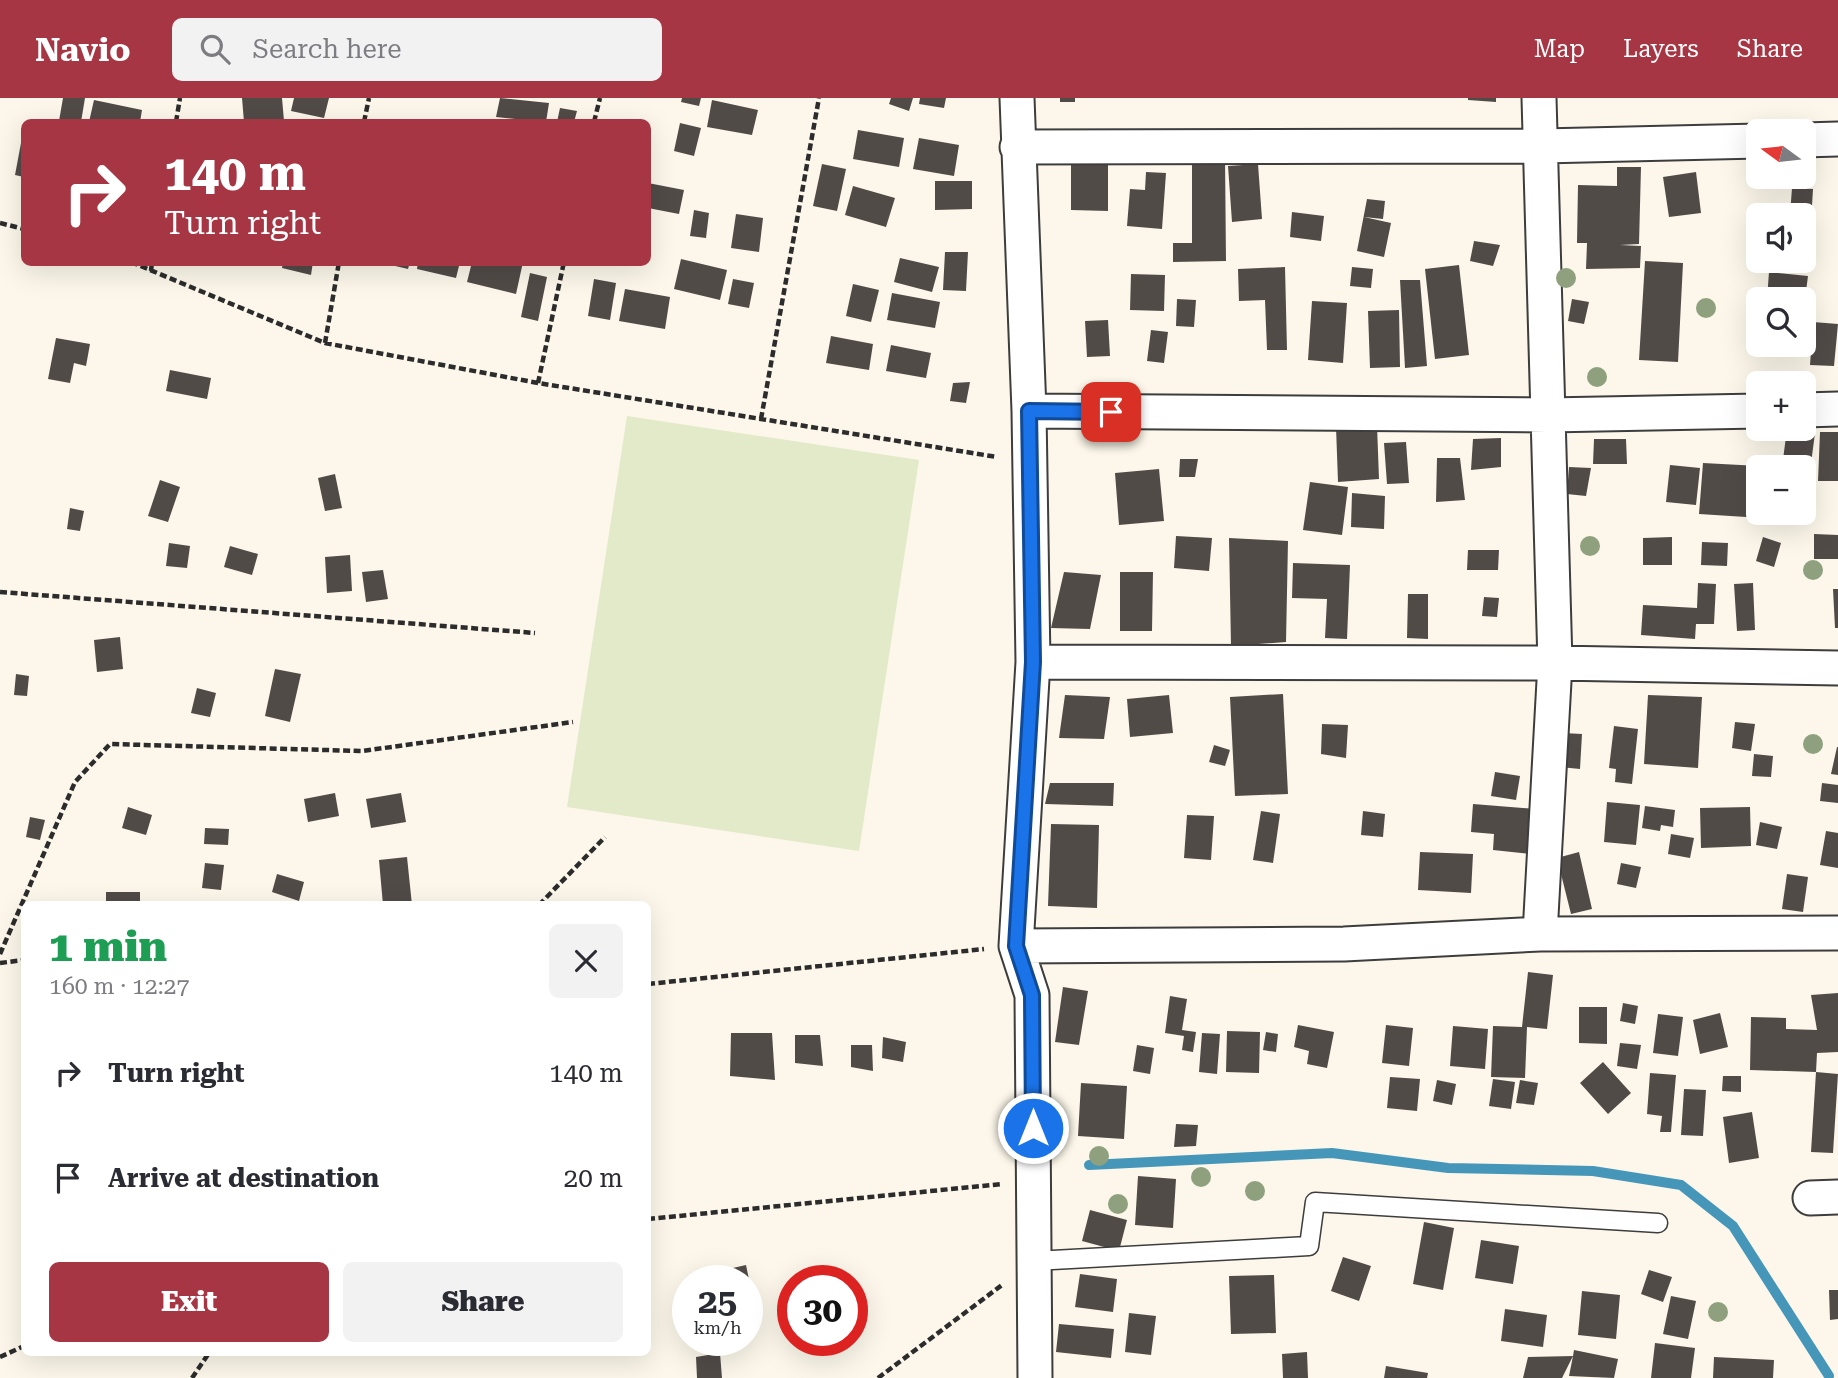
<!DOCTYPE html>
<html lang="en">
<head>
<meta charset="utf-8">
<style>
  body { margin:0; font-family:"Roboto Serif",serif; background:#f2f2f3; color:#2b2b33; height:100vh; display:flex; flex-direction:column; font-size:26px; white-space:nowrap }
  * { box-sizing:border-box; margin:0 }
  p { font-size:23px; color:#7c7c81 }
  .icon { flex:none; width:38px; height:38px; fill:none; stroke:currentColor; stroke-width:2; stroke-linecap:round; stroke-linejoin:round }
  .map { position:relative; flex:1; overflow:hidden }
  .drawer { position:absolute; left:21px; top:803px; width:630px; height:455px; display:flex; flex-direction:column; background:#fff; border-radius:10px; box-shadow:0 7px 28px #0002 }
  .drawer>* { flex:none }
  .top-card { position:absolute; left:21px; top:21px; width:630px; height:147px; border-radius:10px; box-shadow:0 7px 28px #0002; background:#a73645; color:#fff; overflow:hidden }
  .needle { width:46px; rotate:285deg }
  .buttons { position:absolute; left:1746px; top:21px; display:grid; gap:14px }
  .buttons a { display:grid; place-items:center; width:70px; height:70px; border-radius:10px; background:#fff; box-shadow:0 7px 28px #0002; font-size:35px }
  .speed { position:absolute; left:672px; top:1167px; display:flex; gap:14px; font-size:35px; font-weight:700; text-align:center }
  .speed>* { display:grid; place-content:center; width:91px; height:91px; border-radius:50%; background:#fff; box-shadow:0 7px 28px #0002; line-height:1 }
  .speed small { font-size:18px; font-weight:400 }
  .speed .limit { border:10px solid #d22; background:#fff; color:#111 }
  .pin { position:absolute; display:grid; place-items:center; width:60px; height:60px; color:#fff; margin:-30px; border-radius:14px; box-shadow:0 4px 10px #0006 }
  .me { position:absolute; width:77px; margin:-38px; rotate:0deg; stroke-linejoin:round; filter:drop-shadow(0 0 5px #0008) }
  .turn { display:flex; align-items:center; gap:24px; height:147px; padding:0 28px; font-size:32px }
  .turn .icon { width:91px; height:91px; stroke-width:2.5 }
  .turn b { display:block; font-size:49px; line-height:60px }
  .round { display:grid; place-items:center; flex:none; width:74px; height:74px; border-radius:10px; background:#f2f2f3 }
  .headline { display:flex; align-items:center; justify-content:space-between; height:119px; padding:0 28px }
  h1 { font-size:42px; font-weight:800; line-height:52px; color:#1e9e55 }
  .button { display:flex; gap:14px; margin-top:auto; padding:14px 28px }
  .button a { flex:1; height:80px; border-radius:10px; background:#a73645; color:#fff; font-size:28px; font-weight:800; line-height:80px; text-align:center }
  .button a+a { background:#f2f2f3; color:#2b2b33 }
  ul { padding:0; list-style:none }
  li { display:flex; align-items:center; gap:21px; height:105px; padding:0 28px }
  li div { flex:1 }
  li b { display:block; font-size:26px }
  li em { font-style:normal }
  header { display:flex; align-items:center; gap:42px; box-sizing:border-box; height:98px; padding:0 35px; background:#a73645; color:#fff }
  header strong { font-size:33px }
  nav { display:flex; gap:38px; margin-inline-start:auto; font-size:24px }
  .search { width:490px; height:63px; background:#f2f2f3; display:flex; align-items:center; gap:18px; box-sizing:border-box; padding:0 24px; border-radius:10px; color:#7c7c81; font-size:26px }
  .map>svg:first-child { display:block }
</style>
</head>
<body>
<header>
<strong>Navio</strong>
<div class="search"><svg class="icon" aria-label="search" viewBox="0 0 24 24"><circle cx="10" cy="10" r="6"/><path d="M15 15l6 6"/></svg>Search here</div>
<nav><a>Map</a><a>Layers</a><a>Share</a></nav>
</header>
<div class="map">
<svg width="1838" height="1280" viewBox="0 0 1838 1280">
  <rect width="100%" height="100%" fill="#fcf7ea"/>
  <path fill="#e2eac9" d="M627,318L919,362L859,753L567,709Z"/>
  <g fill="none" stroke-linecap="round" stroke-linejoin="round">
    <path stroke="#4696ba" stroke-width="10" d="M1089,1067L1332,1055L1448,1070L1593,1073L1681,1087L1733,1128L1829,1278"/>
  </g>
  <path fill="#514b48" d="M63,0H85L81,24L59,23Z
    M242,0H282L284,23L244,24Z
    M294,0H329L324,20L291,13Z
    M500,0L549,5L546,24L496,19Z
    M682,0H701L699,8L681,4Z
    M891,0H913L909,13L889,6Z
    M920,0H946L944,10L919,6Z
    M1060,0H1075V4H1060Z
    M1468,0H1496V4L1468,2Z
    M94,2L142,12L140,24H89Z
    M712,2L758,12L752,37L707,29Z
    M560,10L577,13L574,24H557Z
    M680,25L701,30L694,58L674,53Z
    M858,32L904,40L899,69L853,61Z
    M919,40L959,47L954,78L913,71Z
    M21,45H24V79L15,77Z
    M1192,57H1225L1226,163L1173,164V145H1192Z
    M1108,65V113L1071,112V66Z
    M822,66L846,71L837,113L813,108Z
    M1258,66L1262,121L1232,124L1228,68Z
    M1617,69H1641L1639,146L1620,147L1641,148L1640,170L1586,171L1587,145H1577L1578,87L1617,88Z
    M1146,74L1166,75L1162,131L1127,128L1130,91L1145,92Z
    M1696,74L1701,115L1669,119L1663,79Z
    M935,83H972V111L935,112Z
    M648,85L684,92L679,116L648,110Z
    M853,88L895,100L886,129L845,117Z
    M1792,90L1813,91L1811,124H1804V117H1790Z
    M1367,101L1385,103L1383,121L1364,119L1391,125L1384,159L1357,153Z
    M694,112L709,115L706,140L690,138Z
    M1292,114L1324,118L1321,143L1290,139Z
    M736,116L763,120L759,154L731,150Z
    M1811,131L1812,151H1804V132Z
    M1474,143L1500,147L1493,168L1470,163Z
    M945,154H968L966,193L943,192Z
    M900,160L939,169L932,194L894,184Z
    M681,161L727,172L720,202L674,191Z
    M1645,163L1683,165L1678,264L1639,262Z
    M283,164H313L311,177L282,170Z
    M392,164H410L408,171L391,167Z
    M418,164H460L456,180L417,171Z
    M472,164H523L516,196L467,184Z
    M1459,167L1469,257L1435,261L1425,171Z
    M1285,169L1287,252H1267L1265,202L1239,203L1238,171Z
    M1352,169L1373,171L1371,190L1350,188Z
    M1769,174L1808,178L1805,201H1767Z
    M530,175L547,179L538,223L521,219Z
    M1131,176L1165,177L1164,213L1130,212Z
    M594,181L616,185L610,222L588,218Z
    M733,181L754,185L749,210L728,206Z
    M1400,182H1420L1427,268L1405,270Z
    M853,186L879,192L871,224L846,218Z
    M625,191L670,199L665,231L619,223Z
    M892,195L940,204L935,230L887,222Z
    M1177,201L1196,202L1194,229L1176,228Z
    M1572,201L1589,204L1584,226L1568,223Z
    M1312,203L1347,205L1343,265L1308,262Z
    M1399,212L1400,269L1370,270L1368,213Z
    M1108,222L1110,258L1087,259L1085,223Z
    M1813,224L1838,226L1834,268L1810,267Z
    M1151,232L1168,234L1164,265L1147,263Z
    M831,238L873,246L869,272L826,265Z
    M56,240L90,246L86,268L74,265L70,285L48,281Z
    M891,247L931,255L926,280L886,273Z
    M170,272L211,280L207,301L166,293Z
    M970,284L966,305L950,303L953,285Z
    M1377,327L1379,381L1338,384L1336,329Z
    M1787,331L1815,335L1810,373L1804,372V369H1782Z
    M1820,334H1838V383H1818Z
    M1501,340V369L1471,372L1473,341Z
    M1594,341H1626L1627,366H1593Z
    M1406,344L1409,385L1387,386L1384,345Z
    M1437,360H1460L1465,402L1436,404Z
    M1180,361H1198L1195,379H1179Z
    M1703,365L1759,368V415H1763L1762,420L1699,416Z
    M1670,367L1700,370L1696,407L1666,404Z
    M1569,369L1591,370L1586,398L1567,396Z
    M1159,371L1164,423L1119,427L1115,375Z
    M335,376L342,410L325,413L318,380Z
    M160,382L180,389L168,424L148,418Z
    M1310,384L1348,389L1342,437L1303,432Z
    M1352,395L1385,398L1384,431L1351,429Z
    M70,410L84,413L80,433L67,431Z
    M1814,436L1838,437V461H1814Z
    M1176,438L1212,440L1209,473L1174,470Z
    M1672,439V467H1643V440Z
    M1763,439L1781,445L1774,469L1756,463Z
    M1229,440L1288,443L1286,544L1231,548Z
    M1702,444L1728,445L1727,468L1701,467Z
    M169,445L190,448L187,470L166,468Z
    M230,448L258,456L252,477L224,469Z
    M1468,452H1499L1498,472H1467Z
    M350,457L352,493L327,495L325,459Z
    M1293,465L1350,467L1347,541L1325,540L1327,501L1292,500Z
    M383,472L388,501L366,504L362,474Z
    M1064,474L1101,477L1090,531L1051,530Z
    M1120,474H1153L1152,533H1120Z
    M1698,485L1716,486L1714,526H1696L1695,541L1641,537L1643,507L1697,510Z
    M1753,485L1755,532L1737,533L1734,486Z
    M1833,491H1838V530H1835Z
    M1408,496H1428V541L1407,540Z
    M1484,499L1499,500L1497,519L1482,518Z
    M120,539L123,571L97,574L94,542Z
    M275,571L301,576L290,624L265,618Z
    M16,576L29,578L27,598L14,597Z
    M197,590L216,595L210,619L191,615Z
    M1283,596L1288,696L1235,698L1230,599Z
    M1065,597L1110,599L1104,641L1059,640Z
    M1169,597L1173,635L1130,639L1127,601Z
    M1648,597L1702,599L1698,670L1644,666Z
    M1735,624L1755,626L1751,653L1732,650Z
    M1322,626L1348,627L1346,660L1321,656Z
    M1614,628L1638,631L1632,686L1615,684L1616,671L1609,670Z
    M1563,635L1582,636L1580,671L1560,669Z
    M1214,647L1230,652L1225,668L1209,664Z
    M1837,649H1838V677L1831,676Z
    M1754,656L1773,658L1771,679L1752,678Z
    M1495,674L1520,678L1516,702L1491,698Z
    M1050,685H1114L1113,708L1045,706Z
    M1822,685L1838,687V705L1820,703Z
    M335,695L339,718L308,724L304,701Z
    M401,695L406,724L371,730L366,701Z
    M1607,704L1640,707L1636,747L1604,744Z
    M1473,706L1535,711L1531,756L1493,752L1494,736L1471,734Z
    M1645,708L1675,712L1673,729L1661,727L1660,733L1642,730Z
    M128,709L152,717L146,737L122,730Z
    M1750,709L1751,748L1701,750L1700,710Z
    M1261,713L1280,716L1273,765L1253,762Z
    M1363,713L1385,716L1383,739L1361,737Z
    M1187,717L1214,718L1211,762L1184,760Z
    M30,719L45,722L40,742L26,739Z
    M1760,724L1782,729L1777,751L1756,747Z
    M1051,726L1099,727L1097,810L1048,808Z
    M205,730L229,731L228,747L204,746Z
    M1826,733L1838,735V770L1820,767Z
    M1671,736L1694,740L1690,760L1668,756Z
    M1420,754L1473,756L1471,795L1418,792Z
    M1579,754L1592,811L1571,816L1557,760Z
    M407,759L412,807H383L379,762Z
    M205,765L224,767L221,792L202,790Z
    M1621,765L1641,769L1636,790L1617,786Z
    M277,776L304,784L299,803L272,794Z
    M1787,776L1808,779L1803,814L1782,811Z
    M106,794H140V807H106Z
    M1528,874L1553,877L1547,931L1527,929L1525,980L1491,979L1493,928L1522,929Z
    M1063,889L1088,893L1079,947L1055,944Z
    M1838,895V954L1817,955L1816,974L1750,972L1751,919L1786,920V931L1817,932L1811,897Z
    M1170,898L1187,901L1182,932L1196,934L1193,954L1182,952L1184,938L1165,935Z
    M1623,905L1638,908L1635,926L1620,923Z
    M1579,909H1607V946L1579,945Z
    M1720,915L1728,949L1700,956L1693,922Z
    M1658,916L1683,919L1678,958L1653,955Z
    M1298,927L1334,934L1327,970L1307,966L1309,953L1294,949Z
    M1386,927L1413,930L1409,968L1382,965Z
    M1453,928L1488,931L1485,971L1450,968Z
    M1227,933L1260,934L1259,975L1226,974Z
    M1266,934L1278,936L1276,954L1263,952Z
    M731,935H772L775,982L730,978Z
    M1202,935L1220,936L1217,976L1199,974Z
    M795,937H820L823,968L795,965Z
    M883,939L906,944L903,964L882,960Z
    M1620,945L1641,947L1637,971L1617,968Z
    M851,947H872L873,973L851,969Z
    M1137,947L1154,950L1150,976L1133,973Z
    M1603,964L1631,995L1608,1016L1580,985Z
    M1816,974L1838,976L1833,1055L1811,1054Z
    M1650,975L1676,977L1671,1034H1660L1662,1018L1647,1016Z
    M1723,978H1741V994L1722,993Z
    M1390,979L1420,981L1417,1013L1387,1010Z
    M1493,981L1515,984L1511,1011L1489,1008Z
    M1437,982L1456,986L1452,1007L1433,1003Z
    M1520,982L1538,985L1534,1007L1516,1005Z
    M1081,985L1127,988L1124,1041L1078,1038Z
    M1684,991L1706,992L1703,1038L1681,1037Z
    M1752,1014L1759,1060L1729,1065L1723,1019Z
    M1176,1026L1198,1027L1196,1048L1174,1049Z
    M1138,1078L1176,1081L1173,1130L1135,1127Z
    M1090,1112L1127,1122L1119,1153L1082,1143Z
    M1424,1124L1454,1130L1443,1192L1413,1186Z
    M1481,1142L1519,1148L1513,1186L1475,1180Z
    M1343,1159L1371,1168L1359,1203L1331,1193Z
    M746,1167L751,1191H747V1183H726L724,1172Z
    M1649,1172L1672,1179L1663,1204L1641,1196Z
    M1080,1176L1117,1181L1113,1214L1075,1209Z
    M1274,1177L1276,1235L1231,1236L1229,1178Z
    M1829,1192H1838V1221L1830,1222Z
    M1582,1193L1620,1197L1616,1241L1578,1237Z
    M1671,1198L1696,1203L1688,1241L1663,1236Z
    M793,1206V1236H786L783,1209Z
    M1505,1211L1547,1217L1543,1249L1501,1243Z
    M1129,1215L1156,1218L1151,1257L1125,1254Z
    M1059,1226L1114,1231L1111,1260L1056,1254Z
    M1655,1245L1695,1250L1691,1280H1651Z
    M1574,1252L1618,1261L1614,1280L1569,1278L1573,1258L1562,1280H1523L1528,1259L1573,1258Z
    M1307,1254L1308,1280H1283L1282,1256Z
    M720,1255L722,1280H697L696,1259Z
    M1714,1259L1774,1262L1773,1280H1713Z
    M1386,1268L1428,1275L1427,1280H1384Z"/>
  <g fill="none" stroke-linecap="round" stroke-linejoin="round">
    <defs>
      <path id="lane" d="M1034,1163L1309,1148L1315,1104L1658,1125"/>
      <path id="street" d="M1017,0L1029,313L1033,564L1016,848L1032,897L1035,1280
        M1539,0L1555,565L1540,836
        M1804,42L1838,41
        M1017,49L1542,48L1759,43
        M1804,312L1838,311
        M1029,313L1548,317L1759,313
        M1033,564L1555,565L1838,570
        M1016,848L1344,846L1540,836L1838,835
        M1810,1100L1838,1099"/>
    </defs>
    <use href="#lane" stroke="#3d3d3d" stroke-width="21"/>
    <use href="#street" stroke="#3d3d3d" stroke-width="37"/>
    <path stroke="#2c2c2c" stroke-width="4.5" stroke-dasharray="7 3.5" stroke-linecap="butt" d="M176,24L180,0
      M364,24L369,0
      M594,24L600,0
      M0,125L24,131
      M131,164L325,245L538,285L997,359
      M151,173L152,164
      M325,245L339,164
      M538,285L564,164
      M761,321L819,0
      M0,494L535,535
      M539,807L605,739
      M0,856L75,684L110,646L362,653L573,624
      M0,865L24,862
      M648,886L984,851
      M648,1121L1002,1086
      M0,1259L24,1248
      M192,1280L209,1255
      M878,1280L1002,1187"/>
    <use href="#lane" stroke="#fff" stroke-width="18"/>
    <use href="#street" stroke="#fff" stroke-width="33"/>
  </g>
  <g fill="#8ea07d">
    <circle cx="1566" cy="180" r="10"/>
    <circle cx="1706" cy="210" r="10"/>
    <circle cx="1597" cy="279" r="10"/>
    <circle cx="1590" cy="448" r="10"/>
    <circle cx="1813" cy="472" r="10"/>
    <circle cx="1813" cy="646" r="10"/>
    <circle cx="1099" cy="1058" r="10"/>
    <circle cx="1201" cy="1079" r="10"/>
    <circle cx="1255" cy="1093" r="10"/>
    <circle cx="1118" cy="1106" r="10"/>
    <circle cx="1718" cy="1214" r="10"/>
  </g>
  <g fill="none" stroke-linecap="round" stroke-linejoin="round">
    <defs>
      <path id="route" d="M1033,1030L1032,897L1016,848L1033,564L1029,313L1111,314"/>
    </defs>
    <use href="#route" stroke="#114b97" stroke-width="18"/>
    <use href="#route" stroke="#1a73e8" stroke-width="12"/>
  </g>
</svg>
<div class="buttons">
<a><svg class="needle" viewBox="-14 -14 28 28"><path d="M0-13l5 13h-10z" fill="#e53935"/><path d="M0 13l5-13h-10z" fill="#7c7c81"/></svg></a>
<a><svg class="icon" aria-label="sound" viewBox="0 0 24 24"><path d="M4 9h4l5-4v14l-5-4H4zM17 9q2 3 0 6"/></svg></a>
<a><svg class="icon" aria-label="search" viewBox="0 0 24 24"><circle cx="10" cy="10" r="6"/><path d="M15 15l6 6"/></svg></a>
<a>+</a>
<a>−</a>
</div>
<div class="speed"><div>25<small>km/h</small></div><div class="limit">30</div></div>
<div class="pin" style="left:1111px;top:314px;background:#d93025"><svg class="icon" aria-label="arrive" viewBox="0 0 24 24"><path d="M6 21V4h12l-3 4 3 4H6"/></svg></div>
<svg class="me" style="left:1033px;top:1030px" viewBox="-20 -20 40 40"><circle r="17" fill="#1a73e8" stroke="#fff" stroke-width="3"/><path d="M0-11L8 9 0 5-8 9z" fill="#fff"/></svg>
<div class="top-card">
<div class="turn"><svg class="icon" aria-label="right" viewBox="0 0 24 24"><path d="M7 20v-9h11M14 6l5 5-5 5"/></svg><div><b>140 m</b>Turn right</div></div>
</div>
<section class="drawer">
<div class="headline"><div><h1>1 min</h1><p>160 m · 12:27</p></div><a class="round"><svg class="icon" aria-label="close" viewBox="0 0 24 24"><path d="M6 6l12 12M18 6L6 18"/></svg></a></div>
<ul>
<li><svg class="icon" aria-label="right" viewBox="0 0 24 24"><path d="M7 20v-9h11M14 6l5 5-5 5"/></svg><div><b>Turn right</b></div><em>140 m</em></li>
<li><svg class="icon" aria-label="arrive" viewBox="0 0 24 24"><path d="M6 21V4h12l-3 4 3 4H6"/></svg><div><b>Arrive at destination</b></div><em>20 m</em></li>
</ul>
<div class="button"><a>Exit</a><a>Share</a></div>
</section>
</div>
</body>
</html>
